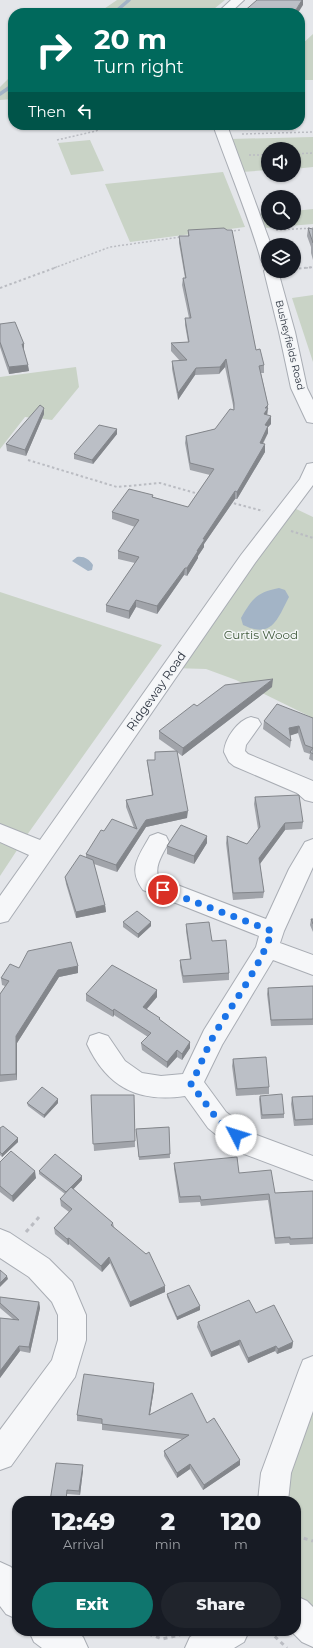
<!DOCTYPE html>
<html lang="en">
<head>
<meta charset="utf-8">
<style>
  body { margin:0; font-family:Montserrat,sans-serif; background:#20242c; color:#f1f3f6; height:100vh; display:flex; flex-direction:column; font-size:15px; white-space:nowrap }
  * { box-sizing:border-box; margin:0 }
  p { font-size:13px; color:#9ea1a6 }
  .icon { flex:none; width:22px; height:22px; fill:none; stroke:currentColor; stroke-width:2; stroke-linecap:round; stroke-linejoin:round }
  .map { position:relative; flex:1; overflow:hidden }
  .drawer { position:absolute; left:12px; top:1496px; width:289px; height:140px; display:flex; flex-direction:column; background:#171b24; border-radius:16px; box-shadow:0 1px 3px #0004 }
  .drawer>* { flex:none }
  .banner { position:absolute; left:8px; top:8px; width:297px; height:122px; border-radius:16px; box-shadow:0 1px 3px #0004; background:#00695c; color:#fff; overflow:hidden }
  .controls { position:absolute; left:261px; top:142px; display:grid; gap:8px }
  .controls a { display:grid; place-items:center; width:40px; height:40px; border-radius:50%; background:#171b24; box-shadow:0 1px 3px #0004; font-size:20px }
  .pin { position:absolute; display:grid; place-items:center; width:34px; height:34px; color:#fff; margin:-17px; border:2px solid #fff; border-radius:50%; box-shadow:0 1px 4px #0007 }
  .me { position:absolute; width:44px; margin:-22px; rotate:310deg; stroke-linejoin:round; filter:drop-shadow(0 0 3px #0008) }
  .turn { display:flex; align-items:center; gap:14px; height:84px; padding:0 20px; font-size:18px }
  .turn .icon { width:52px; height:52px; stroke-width:2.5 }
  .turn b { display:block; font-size:28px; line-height:34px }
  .then { display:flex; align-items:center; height:38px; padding:0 20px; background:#0003; gap:8px; font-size:15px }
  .eta { display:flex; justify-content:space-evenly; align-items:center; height:68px; text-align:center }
  .eta b { font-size:24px; font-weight:800; line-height:28px }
  .primary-button { display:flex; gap:8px; margin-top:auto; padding:8px 20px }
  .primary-button a { flex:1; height:46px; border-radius:24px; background:#0f766e; color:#fff; font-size:16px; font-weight:800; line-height:46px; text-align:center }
  .primary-button a+a { background:#20242c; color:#f1f3f6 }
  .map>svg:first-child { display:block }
</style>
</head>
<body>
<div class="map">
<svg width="313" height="1648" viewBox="0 0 313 1648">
  <rect width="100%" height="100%" fill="#e4e6ea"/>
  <path fill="#c9d3c6" d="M117,0H225L209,13H98Z
    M313,34V80H300V46Z
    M13,74V99L0,100V87Z
    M313,137V167L294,169V149H268V170L242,172L230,139Z
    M90,140L104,171L71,175L58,143Z
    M223,172L245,227L130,242L105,184Z
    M313,209V224L265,228L259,214L268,213V223H294V211Z
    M313,295V362L292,298Z
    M76,367L79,387L52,420L25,417L0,449V377Z
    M292,507L313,517V718L236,680L206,669L172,668Z
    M0,592L162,645L27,835L0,876Z
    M313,1370V1631L296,1612V1501H273Z"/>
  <path fill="#a3b4c6" d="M77,557C84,556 89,559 93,565L92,570L88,571L72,561Z
    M279,588L285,590L289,597C277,620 272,639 243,625L241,618C252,599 257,592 279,588Z"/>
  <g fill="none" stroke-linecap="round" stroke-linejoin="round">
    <path stroke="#a3b4c6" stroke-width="3.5" d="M114,13L129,0
      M0,94L13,85"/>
    <defs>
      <path id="minor" d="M231,0H244L230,13H217Z
        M213,125H227L271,245H268V264L263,263L261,260C248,214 229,170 213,125Z
        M268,267V271H278L295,332L307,388L313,400V423L307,422L305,418L291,388L279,332L264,271Z
        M313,463V485L255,563L8,921L0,923V896L29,855L0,842V824L40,840L241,555L300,479L307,464Z
        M251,717L258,719L261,724L246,745L245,751L248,754L313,781V802L305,800L297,793L234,766L229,762L224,752C225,738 238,720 251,717Z
        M158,833L166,836L169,842C164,852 153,867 159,878L266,919L289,869L305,842L313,839V867L284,931L280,943L313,955V975L273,960L222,1045L204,1082L226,1112L254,1134L313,1156V1180L236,1151L208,1128L185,1096C138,1103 107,1087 87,1044L90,1036L99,1033L108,1036L125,1061L142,1073L161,1076L183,1074L204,1030L256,947L259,936L143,890C127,869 139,856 150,836Z
        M0,1229L10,1233L49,1259L72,1282L86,1315V1340L75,1377L11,1466L0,1470V1430L52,1360L58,1340V1315L52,1302L29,1277L0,1258Z
        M313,1356V1411L291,1473L288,1501H258L261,1473L299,1370L303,1360Z
        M0,1562L11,1567L17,1575V1619L6,1614L0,1606Z
        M296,1596L307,1601L313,1607V1647L302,1642L291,1631H296Z
        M29,1631H75L83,1637L88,1648H42L34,1642Z
        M200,1631H249L244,1642L234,1648H185L190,1637Z"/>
    </defs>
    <use href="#minor" stroke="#a9adb4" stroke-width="2"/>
    <path stroke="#babcc2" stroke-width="1.5" stroke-dasharray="2 2" stroke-linecap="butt" d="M242,134L313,132
      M57,140L96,131L108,125
      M294,154L313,153
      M249,155H268
      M276,230L313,228
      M230,231L241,230
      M54,268L110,247L181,237
      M306,268L313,267"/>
    <path stroke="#babcc2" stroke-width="2" stroke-dasharray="2.5 2.5" stroke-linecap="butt" d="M294,269L313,267
      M0,288L57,267
      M28,460L117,487L160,483L199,494
      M229,502L263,511
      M291,531L313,538"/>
    <path stroke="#babcc2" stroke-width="3" stroke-dasharray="4 4" stroke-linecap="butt" d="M26,1232L39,1217
      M296,1536L313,1541
      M141,1631L162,1639L180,1635
      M269,1631L287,1648"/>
    <use href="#minor" fill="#f6f7f9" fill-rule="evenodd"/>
  </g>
  <path fill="#a1a4aa" d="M260,125H287L286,128L260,129Z
    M308,228L313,229V260L311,253V247L307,236Z
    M188,230L253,335L256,350L264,365V373H261L268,405L267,415L271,424L268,427V433L263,444L265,452L237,499H235L204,544V547L198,556V558L187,576L184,575L157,614L136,607L129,619L106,612V605L135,563L118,559V551L135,527L112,519V512L153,495V497L188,507L210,475L190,470L185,443L186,436L215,429L234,410L225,367L219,374L195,375L178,400L172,369V361H180L171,351V343L188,342L185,325V318H189L182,285L183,278H185L179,243V236H188Z
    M0,324L24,344V350L29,371L9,374L0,347Z
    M44,408V414L26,456L7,451L6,444Z
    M117,429V434L93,464L74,459V454Z
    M272,687L182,756L177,752L187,818L146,827L117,872L94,864L105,905L106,912L76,918L66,884L65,877L86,857V854L104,831L134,828L126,807V800L152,795L147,760H155V752L176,751L159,739V731L197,706Z
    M313,718V761L309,759L310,754L304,752L298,733L290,735L291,741L290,748L263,729L264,721Z
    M255,797L303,822L302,829L285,830L260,864L264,892L263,898L233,900L226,843L227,836L247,844L258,829L254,804Z
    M207,836V843L194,864L167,854V846Z
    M311,919L313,924V932L310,925Z
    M123,922H151V926L138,938L123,927Z
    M186,924L212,941L229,973V980L183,983L180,967V960L190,959L186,931Z
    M78,966V973L59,977L17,1043V1080L0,1082V994L5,986L2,985L1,978L19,968Z
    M313,986V1025L271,1026L267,994L268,988Z
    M86,994L157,997L147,1009L160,1020L190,1042V1048L182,1060L177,1057L167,1068L142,1050L141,1043L148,1037L114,1015L113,1017L86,1001Z
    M233,1059L269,1087V1094L236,1096L232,1066Z
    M91,1095H134L135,1147L94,1151Z
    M260,1096L284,1114V1118L261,1119L259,1099Z
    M313,1096V1125L294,1126L291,1104L292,1097Z
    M58,1099V1103L44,1118L28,1106L27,1103Z
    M169,1127L170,1158L139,1160L136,1129Z
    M0,1128L18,1138V1142L2,1157L0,1155Z
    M0,1162L36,1178L13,1202L0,1192Z
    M174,1163L239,1173L275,1193L313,1191V1244L290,1245L289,1243L275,1244L268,1200L201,1206L200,1202L179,1203L174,1169Z
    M39,1171L82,1180L73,1189L113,1223L114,1227L165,1292L130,1307L110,1263L102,1272L69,1244L68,1245L55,1234L54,1228L69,1212L61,1206L60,1199L65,1194L39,1174Z
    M167,1294L200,1306V1310L177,1320L167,1297Z
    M0,1297L39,1302L40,1308L30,1353L20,1351L0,1378V1318L13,1319L0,1308Z
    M256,1313L293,1342L292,1348L277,1354L275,1351L248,1363L239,1345L211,1357L197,1327L198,1322Z
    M154,1383V1389L150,1414L207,1423L240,1465L203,1490L190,1469L177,1478L164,1456V1451L182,1439L102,1430V1424L77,1421V1415Z
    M83,1470L80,1495L67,1494L50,1501Z"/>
  <path fill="#83868b" d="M302,0H303V5L298,13H294Z
    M302,15V21L300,23V17Z
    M301,23V30L300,31V25Z
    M22,344H24V350H22Z
    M226,359L225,367L219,374L220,367Z
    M28,365L29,371L9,374V367Z
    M196,368L195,375L178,400V393Z
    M268,405L267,409L268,408L267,416L264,414L265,408Z
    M44,408V414L26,456L25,450Z
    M271,416V424L268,427V433L259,450L260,443L265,425Z
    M117,429V434L93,464L92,460Z
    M265,444V452L237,499V492Z
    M235,491V499L204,544V547L198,556V558L187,576V568L203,539Z
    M185,568L184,575L157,614V606Z
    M136,600V607L129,619V611Z
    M273,679L272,687L182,756L183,748Z
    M299,726L298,733L289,736V728Z
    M188,811L187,818L146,827L117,872L116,865L146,820Z
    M285,823V830L259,865V858Z
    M207,836V843L194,864V856Z
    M105,905L106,912L76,918V912Z
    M151,922V926L138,938V934Z
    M78,966V973L59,977L17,1043V1080L16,1074V1036L58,970Z
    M157,990V997L143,1013V1007Z
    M114,1009V1015L113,1017V1011Z
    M190,1042V1048L182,1060V1054Z
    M177,1050V1057L167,1068V1062Z
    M58,1099V1103L44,1118V1115Z
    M18,1138V1142L2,1157V1154Z
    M35,1171L36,1178L13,1202L12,1196Z
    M82,1176V1180L67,1196L66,1192Z
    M69,1238V1244L68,1245L67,1239Z
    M109,1257L110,1263L102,1272L101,1266Z
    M7,1276L8,1279L0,1287V1283Z
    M165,1286V1292L130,1307V1302Z
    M39,1302L40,1308L30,1353L29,1347Z
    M200,1306V1310L177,1320V1317Z
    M240,1340L239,1345L211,1357V1352Z
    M293,1342L292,1348L277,1354L278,1349Z
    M19,1346L20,1351L0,1378V1371Z
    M276,1346L275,1351L248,1363V1358Z
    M154,1383V1389L149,1420V1415Z
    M240,1460V1465L203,1490L204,1485Z
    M190,1464V1469L177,1478V1473Z
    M83,1465V1470L80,1495L79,1491Z
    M67,1490V1501H66Z"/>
  <path fill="#bbbfc6" stroke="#83868b" d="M257,0H302L294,13H242Z
    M224,228L227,230H232L256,350L260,349L264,365L259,366L268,405L265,408H268L264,414L271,416L265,425L268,426L260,443L265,444L237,492L235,491L203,539H205L197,551H198L187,568H185L157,606L136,600L129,611L106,605L139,557L118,551L139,520L112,512L129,489L153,495L152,497L188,507L214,469L190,463L186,436L215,429L230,409L234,410V403L226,359L220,367L196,368L178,393L172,361L187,360L171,343L189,342L185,318H191L183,278H186L179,236H189L188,230Z
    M308,228L313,229V243Z
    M15,322L24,344H22L28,365L9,367L0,342V324Z
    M40,405L44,408L25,450L6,444Z
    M99,425L117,429L92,460L74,454Z
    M273,679L183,748L159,731L194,704L197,706L225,685Z
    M277,704L313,718V748L305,745L299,726L289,728L291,741L264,721Z
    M313,748V754L310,752Z
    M177,751L188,811L146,820L116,865L86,854L101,830L104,831L112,819L137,829L126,800L153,795L147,760H155V752Z
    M299,795L303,822L285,823L259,858L264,892L233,893L227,836L247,844L260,827L255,797Z
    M181,825L207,836L194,856L167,846Z
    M80,855L93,860L105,905L76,912L65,877Z
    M137,911L151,922L138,934L123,922Z
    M311,919H313V924Z
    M209,922L212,941L226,940L229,973L183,976L180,960L191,959L186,924Z
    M71,942L78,966L58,970L16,1036V1074L0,1075V994L9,981L1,978L10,964L19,968L28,951Z
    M112,965L157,990L143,1007L160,1018L159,1019L190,1042L182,1054L177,1050L167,1062L141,1043L151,1033L114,1009L113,1011L86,994Z
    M313,986V1019L271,1020L268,988Z
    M266,1057L269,1087L237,1089L233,1059Z
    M42,1087L58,1099L44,1115L27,1103Z
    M282,1094L284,1114L262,1115L260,1096Z
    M91,1095H134L135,1141L93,1144Z
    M313,1096V1119L295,1120L292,1097Z
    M3,1126L18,1138L2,1154L0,1152V1128Z
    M169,1127L170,1154L139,1157L136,1129Z
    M11,1151L35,1171L12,1196L0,1186V1162Z
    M55,1154L82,1176L66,1192L39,1171Z
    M237,1157L239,1173L271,1170L275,1193L313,1191V1238L290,1239V1237L275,1238L269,1194L201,1200L200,1196L180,1197L174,1163Z
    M71,1187L113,1223L111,1225L146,1254L149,1252L165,1286L130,1302L109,1257L101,1266L69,1238L67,1239L54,1228L72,1209L60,1199Z
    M0,1270L7,1276L0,1283Z
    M189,1285L200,1306L177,1317L167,1294Z
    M0,1297L39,1302L29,1347L19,1346L0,1371V1318L19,1320L0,1303Z
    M249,1300L256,1313L274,1305L293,1342L278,1349L276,1346L248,1358L240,1340L211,1352L198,1322Z
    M84,1374L154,1383L149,1415L192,1393L207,1423L214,1418L240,1460L204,1485L190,1464L177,1473L164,1451L189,1435L102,1424V1419L77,1415Z
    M56,1463L83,1465L79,1491L67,1490L66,1501H50Z"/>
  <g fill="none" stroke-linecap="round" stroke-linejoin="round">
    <path stroke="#1a73e8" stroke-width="7" stroke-dasharray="0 12.6" d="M163,890L272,931C259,970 233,1002 213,1037C205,1052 199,1069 191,1084L218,1120L236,1135"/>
  </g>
  <g text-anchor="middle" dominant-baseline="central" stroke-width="3" stroke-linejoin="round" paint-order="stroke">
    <g font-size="10" fill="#2d3440" stroke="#f3f5f7">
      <text transform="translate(290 345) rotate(76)">Busheyfields Road</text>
    </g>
    <g font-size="12" fill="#415b3c" stroke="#f3f5f7">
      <text x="261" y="634">Curtis Wood</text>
    </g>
    <g font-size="12" fill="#2d3440" stroke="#f3f5f7">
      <text transform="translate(156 691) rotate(-55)">Ridgeway Road</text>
    </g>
  </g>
</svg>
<div class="controls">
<a><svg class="icon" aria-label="sound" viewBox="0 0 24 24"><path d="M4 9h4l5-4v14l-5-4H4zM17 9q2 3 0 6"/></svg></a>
<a><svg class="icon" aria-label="search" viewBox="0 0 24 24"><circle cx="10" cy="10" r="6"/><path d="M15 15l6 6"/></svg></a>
<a><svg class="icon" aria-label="layers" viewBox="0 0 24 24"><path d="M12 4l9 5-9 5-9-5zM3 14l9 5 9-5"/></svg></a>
</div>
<div class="pin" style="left:163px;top:890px;background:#d93025"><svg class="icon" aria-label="arrive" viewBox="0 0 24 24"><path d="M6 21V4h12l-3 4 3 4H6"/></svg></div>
<svg class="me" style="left:236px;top:1135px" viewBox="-20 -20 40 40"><circle r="19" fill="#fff"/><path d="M0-13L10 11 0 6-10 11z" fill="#1a73e8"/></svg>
<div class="banner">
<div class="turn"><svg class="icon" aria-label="right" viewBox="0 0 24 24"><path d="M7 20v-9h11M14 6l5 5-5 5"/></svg><div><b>20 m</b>Turn right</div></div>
<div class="then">Then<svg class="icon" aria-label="left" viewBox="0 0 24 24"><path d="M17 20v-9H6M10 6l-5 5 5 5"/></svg></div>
</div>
<section class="drawer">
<div class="eta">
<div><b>12:49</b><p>Arrival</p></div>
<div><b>2</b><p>min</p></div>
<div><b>120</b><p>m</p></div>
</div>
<div class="primary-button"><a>Exit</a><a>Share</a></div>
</section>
</div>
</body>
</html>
